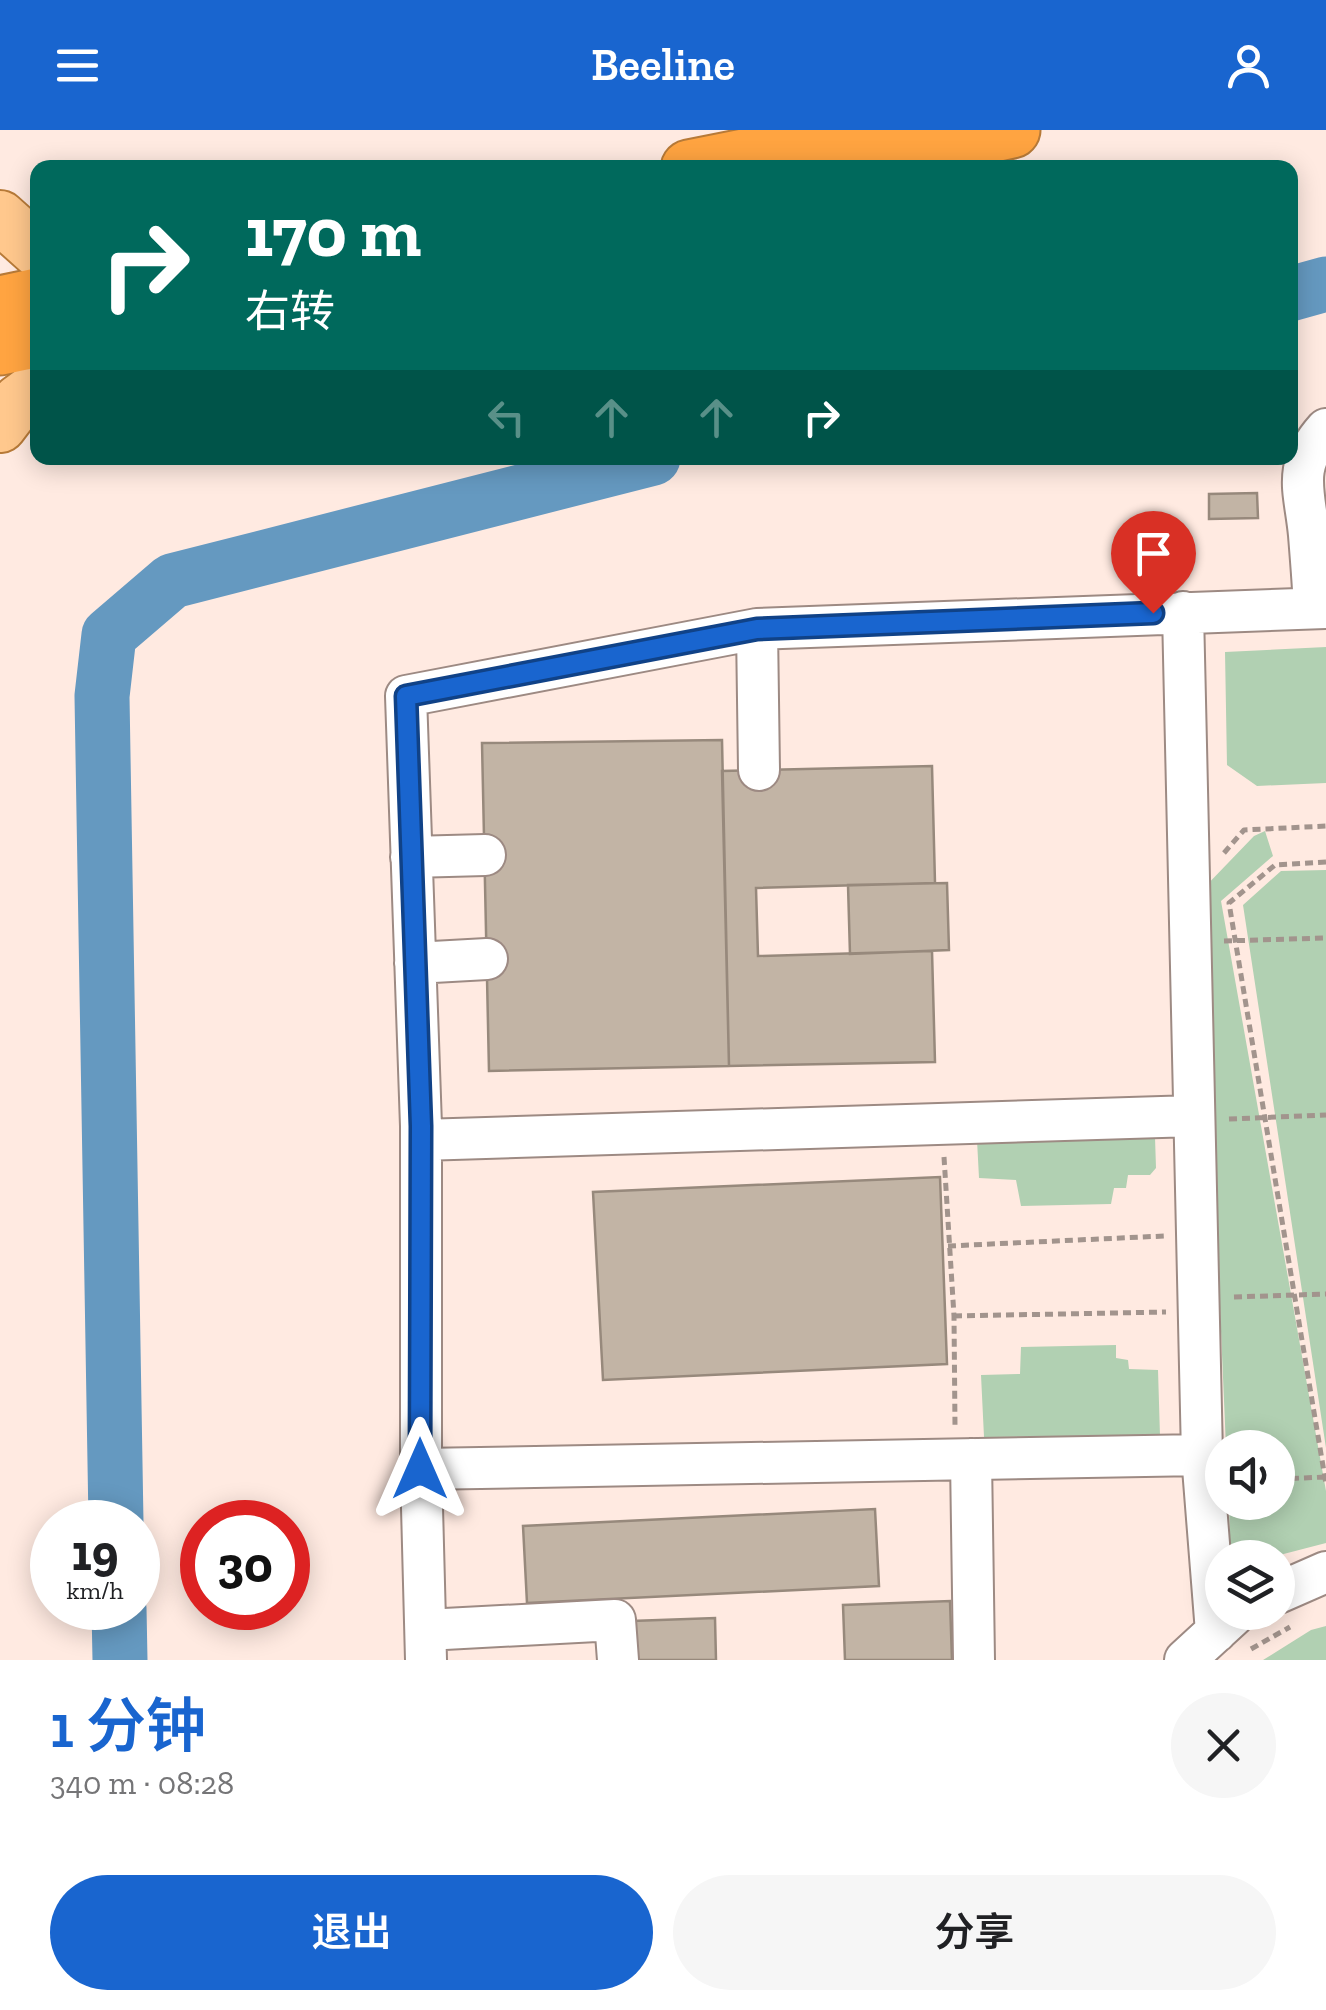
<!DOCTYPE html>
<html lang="zh">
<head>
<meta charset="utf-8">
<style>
  body { margin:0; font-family:"Zilla Slab","Noto Sans SC",serif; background:#f6f6f6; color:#202124; height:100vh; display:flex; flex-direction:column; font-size:38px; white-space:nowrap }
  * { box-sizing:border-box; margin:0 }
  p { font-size:32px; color:#757577 }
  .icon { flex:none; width:55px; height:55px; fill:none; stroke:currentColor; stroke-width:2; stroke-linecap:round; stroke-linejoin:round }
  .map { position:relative; height:1530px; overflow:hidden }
  .sheet { display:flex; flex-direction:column; background:#fff; flex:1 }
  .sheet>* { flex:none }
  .top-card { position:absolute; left:30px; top:30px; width:1268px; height:305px; border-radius:20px; box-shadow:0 5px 25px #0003; background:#00695c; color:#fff; overflow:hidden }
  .controls { position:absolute; left:1205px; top:1300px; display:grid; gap:20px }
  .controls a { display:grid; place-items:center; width:90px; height:90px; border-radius:50%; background:#fff; box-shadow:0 5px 25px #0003; font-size:50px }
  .speed { position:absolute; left:30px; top:1370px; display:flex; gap:20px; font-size:50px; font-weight:700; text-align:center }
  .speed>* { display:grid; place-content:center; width:130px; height:130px; border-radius:50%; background:#fff; box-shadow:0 5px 25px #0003; line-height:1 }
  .speed small { font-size:25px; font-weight:400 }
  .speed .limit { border:15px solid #d22; background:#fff; color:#111 }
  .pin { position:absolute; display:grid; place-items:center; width:85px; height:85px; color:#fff; margin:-102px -42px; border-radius:50% 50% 50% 0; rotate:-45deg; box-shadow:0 0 10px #0007 }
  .pin .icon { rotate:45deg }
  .me { position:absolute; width:110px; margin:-55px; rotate:0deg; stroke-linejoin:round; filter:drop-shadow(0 0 8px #0008) }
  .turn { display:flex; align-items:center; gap:35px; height:210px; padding:0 50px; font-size:45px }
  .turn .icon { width:130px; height:130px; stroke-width:2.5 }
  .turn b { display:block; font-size:70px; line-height:85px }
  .lanes { display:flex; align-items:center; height:95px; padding:0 50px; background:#0003; justify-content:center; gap:50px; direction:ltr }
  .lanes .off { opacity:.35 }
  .round { display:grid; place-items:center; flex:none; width:105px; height:105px; border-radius:52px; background:#f6f6f6 }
  .summary { display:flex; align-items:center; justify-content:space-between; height:170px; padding:0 50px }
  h1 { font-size:60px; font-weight:600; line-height:75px; color:#1965cf }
  .cta { display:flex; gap:20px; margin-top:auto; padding:20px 50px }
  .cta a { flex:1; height:115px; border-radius:60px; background:#1965cf; color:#fff; font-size:40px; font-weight:600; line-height:115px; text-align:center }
  .cta a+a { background:#f6f6f6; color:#202124 }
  header { display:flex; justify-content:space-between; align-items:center; height:130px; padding:0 50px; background:#1965cf; color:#fff; font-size:45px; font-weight:600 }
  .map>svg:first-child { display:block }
</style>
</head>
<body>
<header><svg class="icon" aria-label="menu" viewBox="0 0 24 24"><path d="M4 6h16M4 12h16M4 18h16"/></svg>Beeline<svg class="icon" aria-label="person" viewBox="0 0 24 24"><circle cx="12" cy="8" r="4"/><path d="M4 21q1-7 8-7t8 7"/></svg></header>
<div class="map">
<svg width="1326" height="1530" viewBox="0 0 1326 1530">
  <rect width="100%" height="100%" fill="#ffeae1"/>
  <path fill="#b1d0b2" d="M1326,517V653L1257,656L1227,635L1225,522Z
    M1265,701L1273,726L1221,771L1326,1361V1413L1272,1427H1240L1230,1413L1229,1373L1278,1372V1318L1226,1317L1202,760L1254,706Z
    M1326,740V1318L1243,775L1281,741Z
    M1155,1007L1156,1038L1150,1045H1128L1126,1058H1114L1111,1074L1021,1076L1016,1050L979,1048L977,1010Z
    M1116,1215V1228L1128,1230L1129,1239L1158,1240L1160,1306L984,1307L981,1245L1020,1244L1021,1217Z
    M1326,1496V1530H1263L1311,1500Z"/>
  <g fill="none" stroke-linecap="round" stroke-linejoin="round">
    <path stroke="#6599c0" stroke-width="55" d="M1290,164L1326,154
      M116,1392L102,566L109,505L172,451L653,328
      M119,1478L120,1530"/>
  </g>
  <path fill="#c2b4a5" stroke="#97897c" stroke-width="2.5" d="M1257,363L1258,388L1209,389V364Z
    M722,610L729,936L489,941L482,613Z
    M932,636L935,753L756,758L758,826L932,821L935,932L729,936L722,641Z
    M947,753L949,820L850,824L848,755Z
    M940,1047L947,1234L603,1250L593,1062Z
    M875,1379L879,1456L527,1473L523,1396Z
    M950,1471L952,1530H845L843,1475Z
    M715,1488L716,1530H633L632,1491Z"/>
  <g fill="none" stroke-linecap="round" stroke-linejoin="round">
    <defs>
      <path id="minor" d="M1314,478C1313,454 1311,430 1309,405C1305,361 1291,338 1326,299
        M1183,482L1202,1325L1216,1502
        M757,499L759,640
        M411,727L485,725
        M415,833L487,829
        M421,1010L1194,986
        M971,1329L974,1530
        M421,1339L1202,1325
        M1278,1463L1326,1442
        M426,1500L615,1490L618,1530
        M426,1530L421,1339V996L406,566L757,499L1326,478
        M1185,1530L1234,1485"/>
      <path id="major" d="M0,87L38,121
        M0,296L19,271L38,257"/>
      <path id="highway" d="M689,38L879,0
        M840,38L1012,0
        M0,174L38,166
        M0,217L38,209"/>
    </defs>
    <use href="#minor" stroke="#9d8a83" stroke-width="44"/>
    <use href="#major" stroke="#b77a38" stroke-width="56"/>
    <use href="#highway" stroke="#b77a38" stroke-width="59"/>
    <path stroke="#a2948d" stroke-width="5" stroke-dasharray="8 5" stroke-linecap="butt" d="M1224,723L1244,700L1326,696
      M1326,732L1275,735L1229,773L1326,1354
      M1224,811L1326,808
      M1229,989L1326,985
      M944,1027L954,1186L955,1296
      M948,1116L1164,1106
      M1234,1167L1326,1164
      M954,1186L1166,1182
      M1278,1349L1326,1347
      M1251,1519L1290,1497"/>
    <use href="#minor" stroke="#fff" stroke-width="40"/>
    <use href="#major" stroke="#ffc88d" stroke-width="52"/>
    <use href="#highway" stroke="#ffa441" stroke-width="55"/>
  </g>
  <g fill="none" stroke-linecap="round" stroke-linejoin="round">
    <defs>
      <path id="route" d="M420,1339L421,996L406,566L757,499L1153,483"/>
    </defs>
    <use href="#route" stroke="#104287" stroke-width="25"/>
    <use href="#route" stroke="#1965cf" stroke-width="18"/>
  </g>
</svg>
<div class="controls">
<a><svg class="icon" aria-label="sound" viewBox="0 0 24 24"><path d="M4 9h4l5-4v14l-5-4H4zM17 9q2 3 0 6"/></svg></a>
<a><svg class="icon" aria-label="layers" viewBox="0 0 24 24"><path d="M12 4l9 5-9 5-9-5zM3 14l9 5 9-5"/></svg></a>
</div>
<div class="speed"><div>19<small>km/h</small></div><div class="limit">30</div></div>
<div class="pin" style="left:1153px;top:483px;background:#d93025"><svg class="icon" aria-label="arrive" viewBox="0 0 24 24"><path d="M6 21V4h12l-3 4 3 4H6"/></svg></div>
<svg class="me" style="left:420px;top:1339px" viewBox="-20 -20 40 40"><path d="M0-17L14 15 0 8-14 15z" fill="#1965cf" stroke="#fff" stroke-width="4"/></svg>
<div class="top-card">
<div class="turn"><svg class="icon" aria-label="right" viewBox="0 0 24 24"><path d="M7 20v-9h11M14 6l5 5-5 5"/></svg><div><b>170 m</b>右转</div></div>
<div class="lanes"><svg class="icon off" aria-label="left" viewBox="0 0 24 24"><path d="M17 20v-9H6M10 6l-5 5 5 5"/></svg><svg class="icon off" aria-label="ahead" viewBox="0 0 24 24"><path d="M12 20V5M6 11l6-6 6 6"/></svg><svg class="icon off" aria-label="ahead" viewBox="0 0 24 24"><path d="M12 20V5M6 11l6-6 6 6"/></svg><svg class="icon" aria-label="right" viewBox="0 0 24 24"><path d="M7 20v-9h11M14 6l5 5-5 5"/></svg></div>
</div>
</div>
<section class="sheet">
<div class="summary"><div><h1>1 分钟</h1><p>340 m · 08:28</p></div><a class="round"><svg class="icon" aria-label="close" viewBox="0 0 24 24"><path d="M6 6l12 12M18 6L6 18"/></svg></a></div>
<div class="cta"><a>退出</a><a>分享</a></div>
</section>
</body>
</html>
